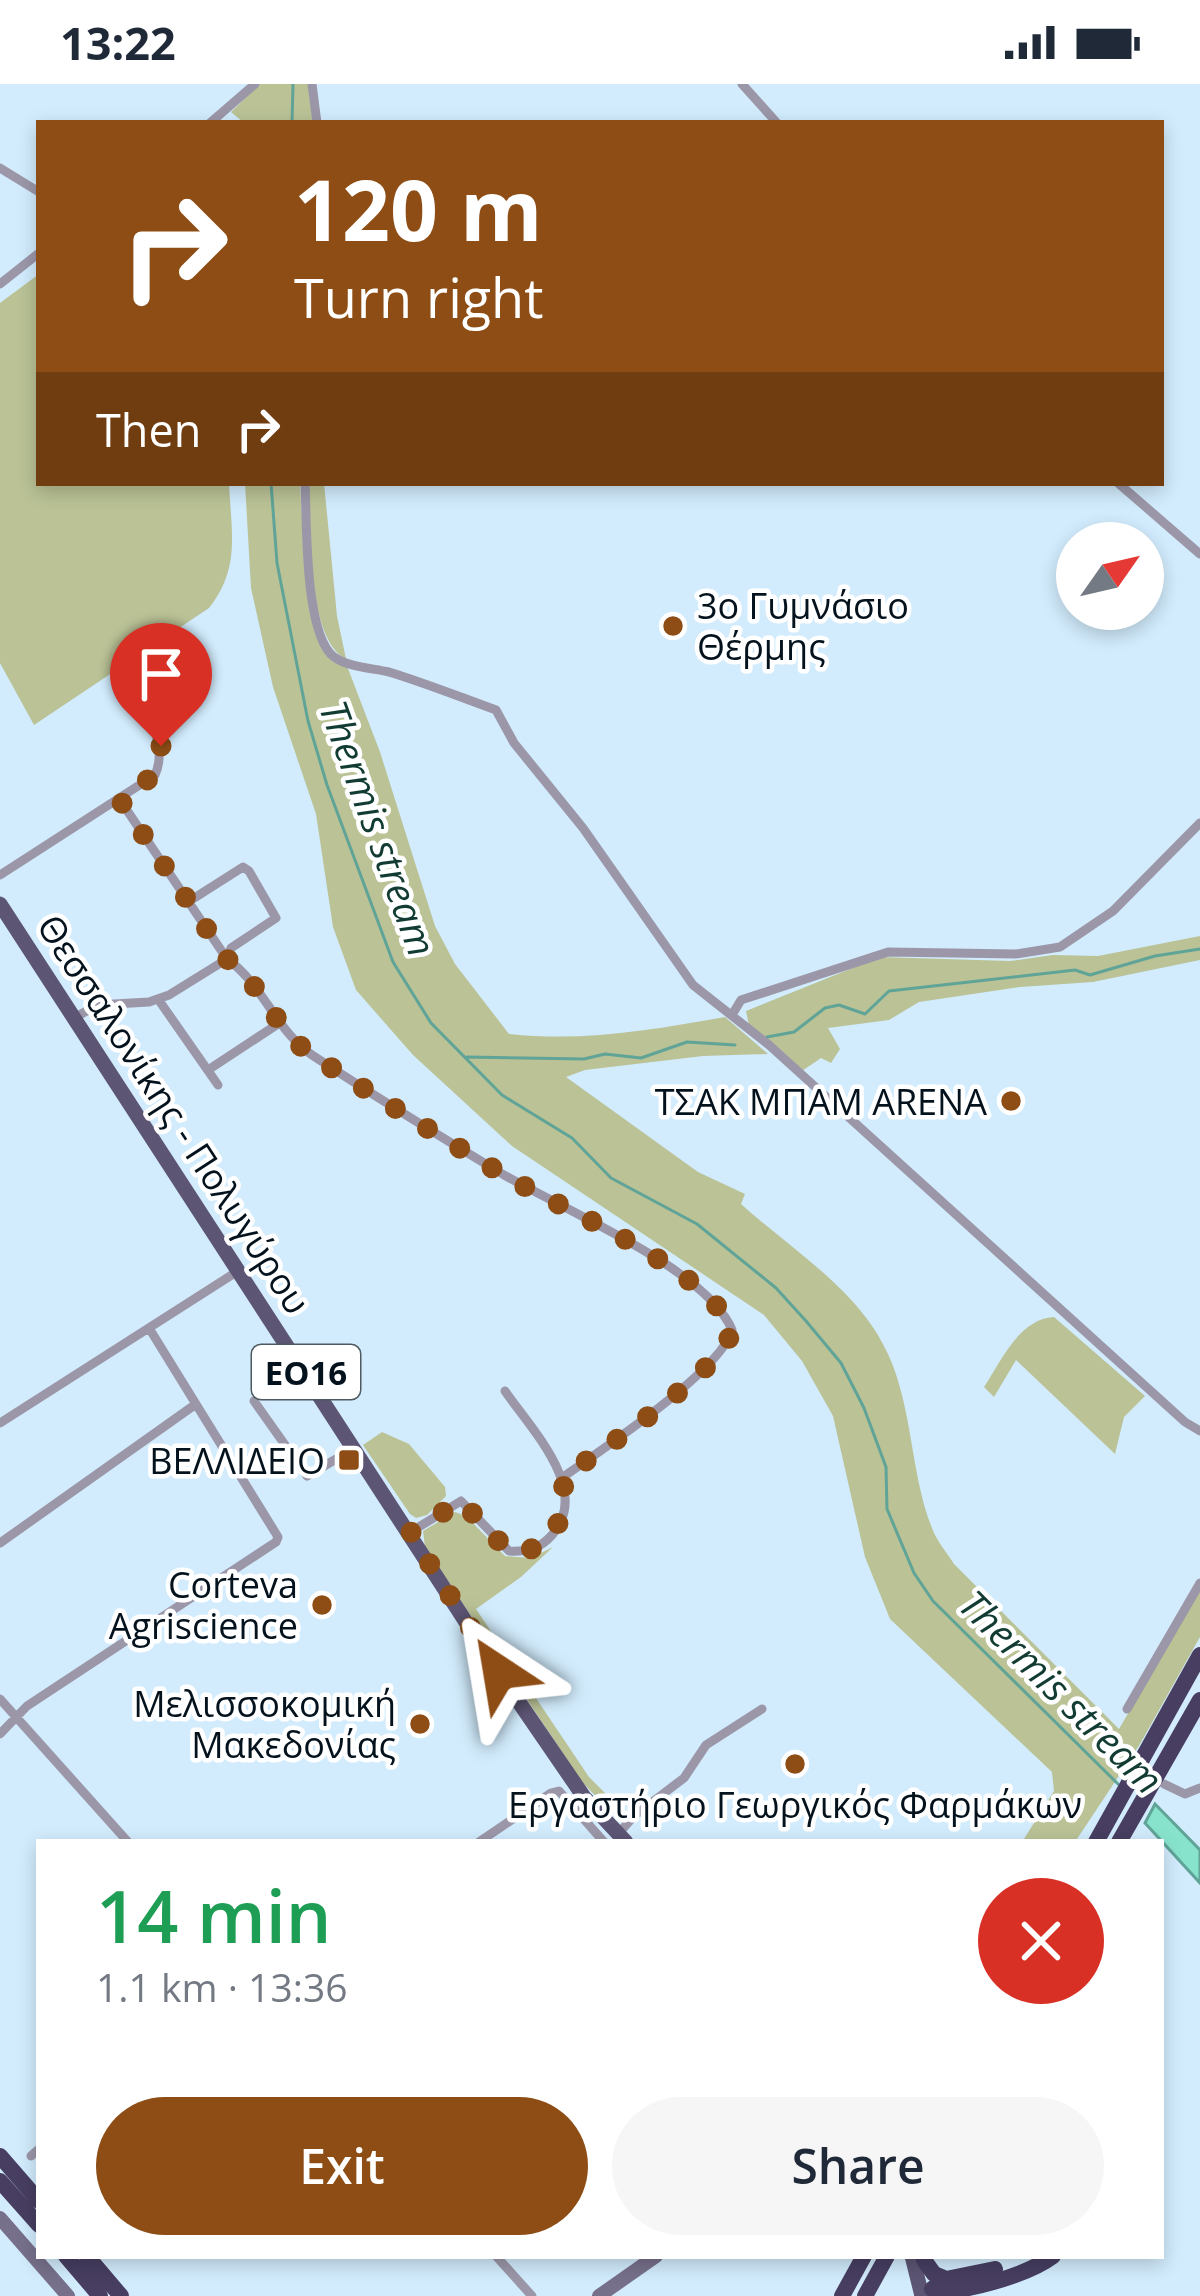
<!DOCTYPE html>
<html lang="en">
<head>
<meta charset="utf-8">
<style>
  body { margin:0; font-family:"Open Sans",sans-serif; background:#f6f6f7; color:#1f2937; height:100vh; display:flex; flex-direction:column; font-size:45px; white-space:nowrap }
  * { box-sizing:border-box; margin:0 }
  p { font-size:39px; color:#747a83 }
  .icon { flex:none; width:66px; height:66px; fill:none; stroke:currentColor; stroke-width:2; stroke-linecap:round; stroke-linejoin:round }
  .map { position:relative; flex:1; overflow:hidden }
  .panel { position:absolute; left:36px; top:1755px; width:1128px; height:420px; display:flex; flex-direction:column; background:#fff; border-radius:0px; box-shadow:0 6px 18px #0003 }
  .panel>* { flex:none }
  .hud { position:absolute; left:36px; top:36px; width:1128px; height:366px; border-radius:0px; box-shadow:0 6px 18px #0003; background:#8d4d15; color:#fff; overflow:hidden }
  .needle { width:78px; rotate:56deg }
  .tools { position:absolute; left:1056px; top:438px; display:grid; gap:24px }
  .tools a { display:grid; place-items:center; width:108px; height:108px; border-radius:50%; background:#fff; box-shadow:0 6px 18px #0003; font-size:60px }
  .pin { position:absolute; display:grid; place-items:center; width:102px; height:102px; color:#fff; margin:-123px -51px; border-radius:50% 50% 50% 0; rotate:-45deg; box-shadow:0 0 12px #0007 }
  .pin .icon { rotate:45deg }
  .me { position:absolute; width:132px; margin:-66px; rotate:327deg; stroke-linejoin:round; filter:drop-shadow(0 0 9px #0008) }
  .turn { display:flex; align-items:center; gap:42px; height:252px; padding:0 60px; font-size:54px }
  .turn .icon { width:156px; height:156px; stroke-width:2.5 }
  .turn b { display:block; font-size:84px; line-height:102px }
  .then { display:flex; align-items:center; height:114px; padding:0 60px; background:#0003; gap:24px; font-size:45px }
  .round { display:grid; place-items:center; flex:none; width:126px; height:126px; border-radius:63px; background:#f6f6f7 }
  .overview { display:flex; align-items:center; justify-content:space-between; height:204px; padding:0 60px }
  h1 { font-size:72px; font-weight:600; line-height:90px; color:#1e9e55 }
  .action { display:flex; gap:24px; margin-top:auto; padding:24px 60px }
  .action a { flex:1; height:138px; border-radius:72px; background:#8d4d15; color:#fff; font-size:48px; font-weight:600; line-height:138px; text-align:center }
  .action a+a { background:#f6f6f7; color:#1f2937 }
  .status { display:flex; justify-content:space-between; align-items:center; height:84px; padding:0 60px; background:#fff; direction:ltr }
  .status svg { height:33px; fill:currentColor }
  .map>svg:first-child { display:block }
</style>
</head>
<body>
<div class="status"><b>13:22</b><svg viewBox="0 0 49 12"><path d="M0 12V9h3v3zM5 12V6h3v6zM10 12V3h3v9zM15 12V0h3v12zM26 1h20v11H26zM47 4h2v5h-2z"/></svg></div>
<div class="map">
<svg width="1200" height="2212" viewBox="0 0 1200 2212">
  <rect width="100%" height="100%" fill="#d2ecfd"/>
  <path fill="#bac296" d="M260,0H308L313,39H244L231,28Z
    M39,190V399H229C231,447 241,484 209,524L34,641L0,579V219Z
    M245,399H300L304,469L322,565L333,578L347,582L380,668L435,842L455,880L509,950C584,958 651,946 725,933L768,970L703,972L585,986L566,993L698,1088L745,1110L741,1120C792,1166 859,1206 888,1270C914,1327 910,1393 934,1449C939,1460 948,1470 954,1480L1119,1645L1200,1505V1553L1140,1660L1075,1758H1022L1054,1707L1052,1688L890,1535L865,1473L833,1332L802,1277L764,1231L512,1062L413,971L356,906L333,843L316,730L273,603L251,504Z
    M307,399H324L337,532L346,575C307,556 309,440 307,399Z
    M1200,852V876L1093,898L1020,903L919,918L889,936L828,944L840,965L831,979L821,974L802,987L750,946L746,927L880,873L1010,877L1053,871L1098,872Z
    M1054,1233L1145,1312L1124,1333L1115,1370L1016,1276L994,1313L984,1303C1002,1276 1019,1235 1054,1233Z
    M382,1348L409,1360L445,1403L446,1412L427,1431L416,1434L410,1430L363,1361Z
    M455,1428L466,1432L505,1472L531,1474L553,1463L521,1493L476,1525L589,1693L629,1733L622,1739L582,1698L425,1463L423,1447Z"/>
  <path fill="#88e3cd" stroke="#60a498" stroke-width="3" d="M1155,1720L1200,1766V1799L1145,1739Z"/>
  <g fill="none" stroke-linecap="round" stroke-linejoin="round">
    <path stroke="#60a498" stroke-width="3" d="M292,39L293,0
      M271,399L277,479L308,637L327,701L393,878L431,939L502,1011L572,1054L611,1094L697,1140L776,1204L806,1237L841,1279L864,1324L886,1383L887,1425L914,1489L933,1517L1118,1700
      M767,953L794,948L825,924L839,921L865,930L889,907L1075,886L1090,891L1155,872L1200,865
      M467,973L584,975L605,970L641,974L687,958L735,961"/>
    <path stroke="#9b97a9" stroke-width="9" d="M312,0L317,39
      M742,0L777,39
      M210,39L255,0
      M0,84L39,108
      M0,200L39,169
      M305,399C307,436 304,550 334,573C348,583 372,584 389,588C425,599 460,613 496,626L514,659L583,744L693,901L769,961L1185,1338L1200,1347
      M1118,399L1200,470
      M120,716L227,875C263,900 276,947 312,971C373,1011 436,1050 499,1088C557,1123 707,1184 732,1246C722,1286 600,1367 563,1393
      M0,791L155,691C171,655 138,616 121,585
      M158,915L218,1001
      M732,931L741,916L888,868L1016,870L1060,863L1113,827L1200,739
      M76,933L97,921L149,918L169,911L227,875L231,864L276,834L249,787L243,783L188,818
      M208,986L281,938
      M254,1317L307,1392L355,1364
      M0,1339L238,1187
      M409,1449L461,1417L509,1467C526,1468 540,1465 552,1451C592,1406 531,1345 505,1307
      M0,1459L196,1320
      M0,1615L128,1758
      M1127,1625L1200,1499
      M0,1650L27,1622L276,1458L278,1453L149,1244
      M1164,1700L1185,1710L1200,1704
      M619,1749L634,1732L684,1694L706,1661L762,1625
      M479,1758L551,1709L559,1707L604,1758
      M31,2072L39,2065
      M496,2172L532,2212"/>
    <path stroke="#77708b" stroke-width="14" d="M0,2134L68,2212
      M599,2212L656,2172"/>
    <path stroke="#5d5574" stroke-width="15" d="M0,820L499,1589L584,1713L626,1758
      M912,2172L922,2212"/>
    <path stroke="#473e61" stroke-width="16" d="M1096,1758L1200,1571
      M1119,1758L1200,1616
      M0,2072L39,2117
      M0,2097L39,2141
      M66,2172L100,2212
      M87,2172L121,2212
      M924,2176L934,2190L946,2195
      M932,2205C960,2212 1029,2190 1053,2172
      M932,2205L946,2195L995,2185
      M842,2212L864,2172
      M865,2212L887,2172"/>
  </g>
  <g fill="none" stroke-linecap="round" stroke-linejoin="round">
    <path stroke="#8d4d15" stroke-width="21" stroke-dasharray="0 37.8" d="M161,662C162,692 142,700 120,716L227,875C263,901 276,947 312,971C373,1011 436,1050 499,1088C556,1123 708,1184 732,1246C723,1286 600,1367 563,1393C567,1432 555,1471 508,1467L461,1417L410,1449L499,1588"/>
  </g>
  <g fill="#8d4d15" stroke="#fff" stroke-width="4.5">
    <circle cx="673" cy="542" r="12"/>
    <circle cx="1011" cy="1017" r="12"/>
    <rect x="337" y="1364" width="24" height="24" rx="6"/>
    <circle cx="322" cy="1521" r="12"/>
    <circle cx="420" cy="1640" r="12"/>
    <circle cx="795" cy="1680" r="12"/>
  </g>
  <g text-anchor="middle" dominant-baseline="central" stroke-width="9" stroke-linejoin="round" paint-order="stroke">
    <rect fill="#fff" stroke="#4f5960" stroke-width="3" x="252" y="1261" width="108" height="54" rx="9"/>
    <g font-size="33" font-weight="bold" fill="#03121c">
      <text x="306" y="1288">ΕΟ16</text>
    </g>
    <g font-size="36" fill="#03121c" stroke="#fff" text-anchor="end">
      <text x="697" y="521" text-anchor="start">3ο Γυμνάσιο<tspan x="697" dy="41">Θέρμης</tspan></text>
      <text x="987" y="1017">ΤΣΑΚ ΜΠΑΜ ARENA</text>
      <text x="325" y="1376">ΒΕΛΛΙΔΕΙΟ</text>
      <text x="298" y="1500">Corteva<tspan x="298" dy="41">Agriscience</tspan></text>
      <text x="396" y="1619">Μελισσοκομική<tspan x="396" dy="41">Μακεδονίας</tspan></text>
      <text x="795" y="1720" text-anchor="middle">Εργαστήριο Γεωργικός Φαρμάκων</text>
    </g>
    <g font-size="36" fill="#03121c" stroke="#fff">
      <text transform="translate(174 1030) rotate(57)">Θεσσαλονίκης - Πολυγύρου</text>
    </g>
    <g font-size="39" font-style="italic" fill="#123c33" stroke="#fff">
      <text transform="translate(379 744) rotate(70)">Thermis stream</text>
      <text transform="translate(1062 1607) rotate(45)">Thermis stream</text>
    </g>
  </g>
</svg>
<div class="tools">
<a><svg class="needle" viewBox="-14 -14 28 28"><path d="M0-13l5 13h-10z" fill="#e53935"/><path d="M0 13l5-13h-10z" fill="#747a83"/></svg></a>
</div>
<div class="pin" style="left:161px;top:662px;background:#d93025"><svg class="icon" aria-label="arrive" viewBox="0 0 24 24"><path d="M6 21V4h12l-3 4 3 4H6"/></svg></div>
<svg class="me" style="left:499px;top:1588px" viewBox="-20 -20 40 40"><path d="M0-17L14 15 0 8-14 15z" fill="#8d4d15" stroke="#fff" stroke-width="4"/></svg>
<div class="hud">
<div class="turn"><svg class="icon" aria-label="right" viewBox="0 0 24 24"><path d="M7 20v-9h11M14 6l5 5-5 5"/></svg><div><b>120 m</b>Turn right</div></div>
<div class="then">Then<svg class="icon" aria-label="right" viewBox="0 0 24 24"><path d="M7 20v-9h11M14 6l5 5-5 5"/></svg></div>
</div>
<section class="panel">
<div class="overview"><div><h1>14 min</h1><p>1.1 km · 13:36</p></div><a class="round" style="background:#d93025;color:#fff"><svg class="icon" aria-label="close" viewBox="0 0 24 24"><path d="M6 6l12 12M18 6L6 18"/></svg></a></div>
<div class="action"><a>Exit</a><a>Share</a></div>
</section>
</div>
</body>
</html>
